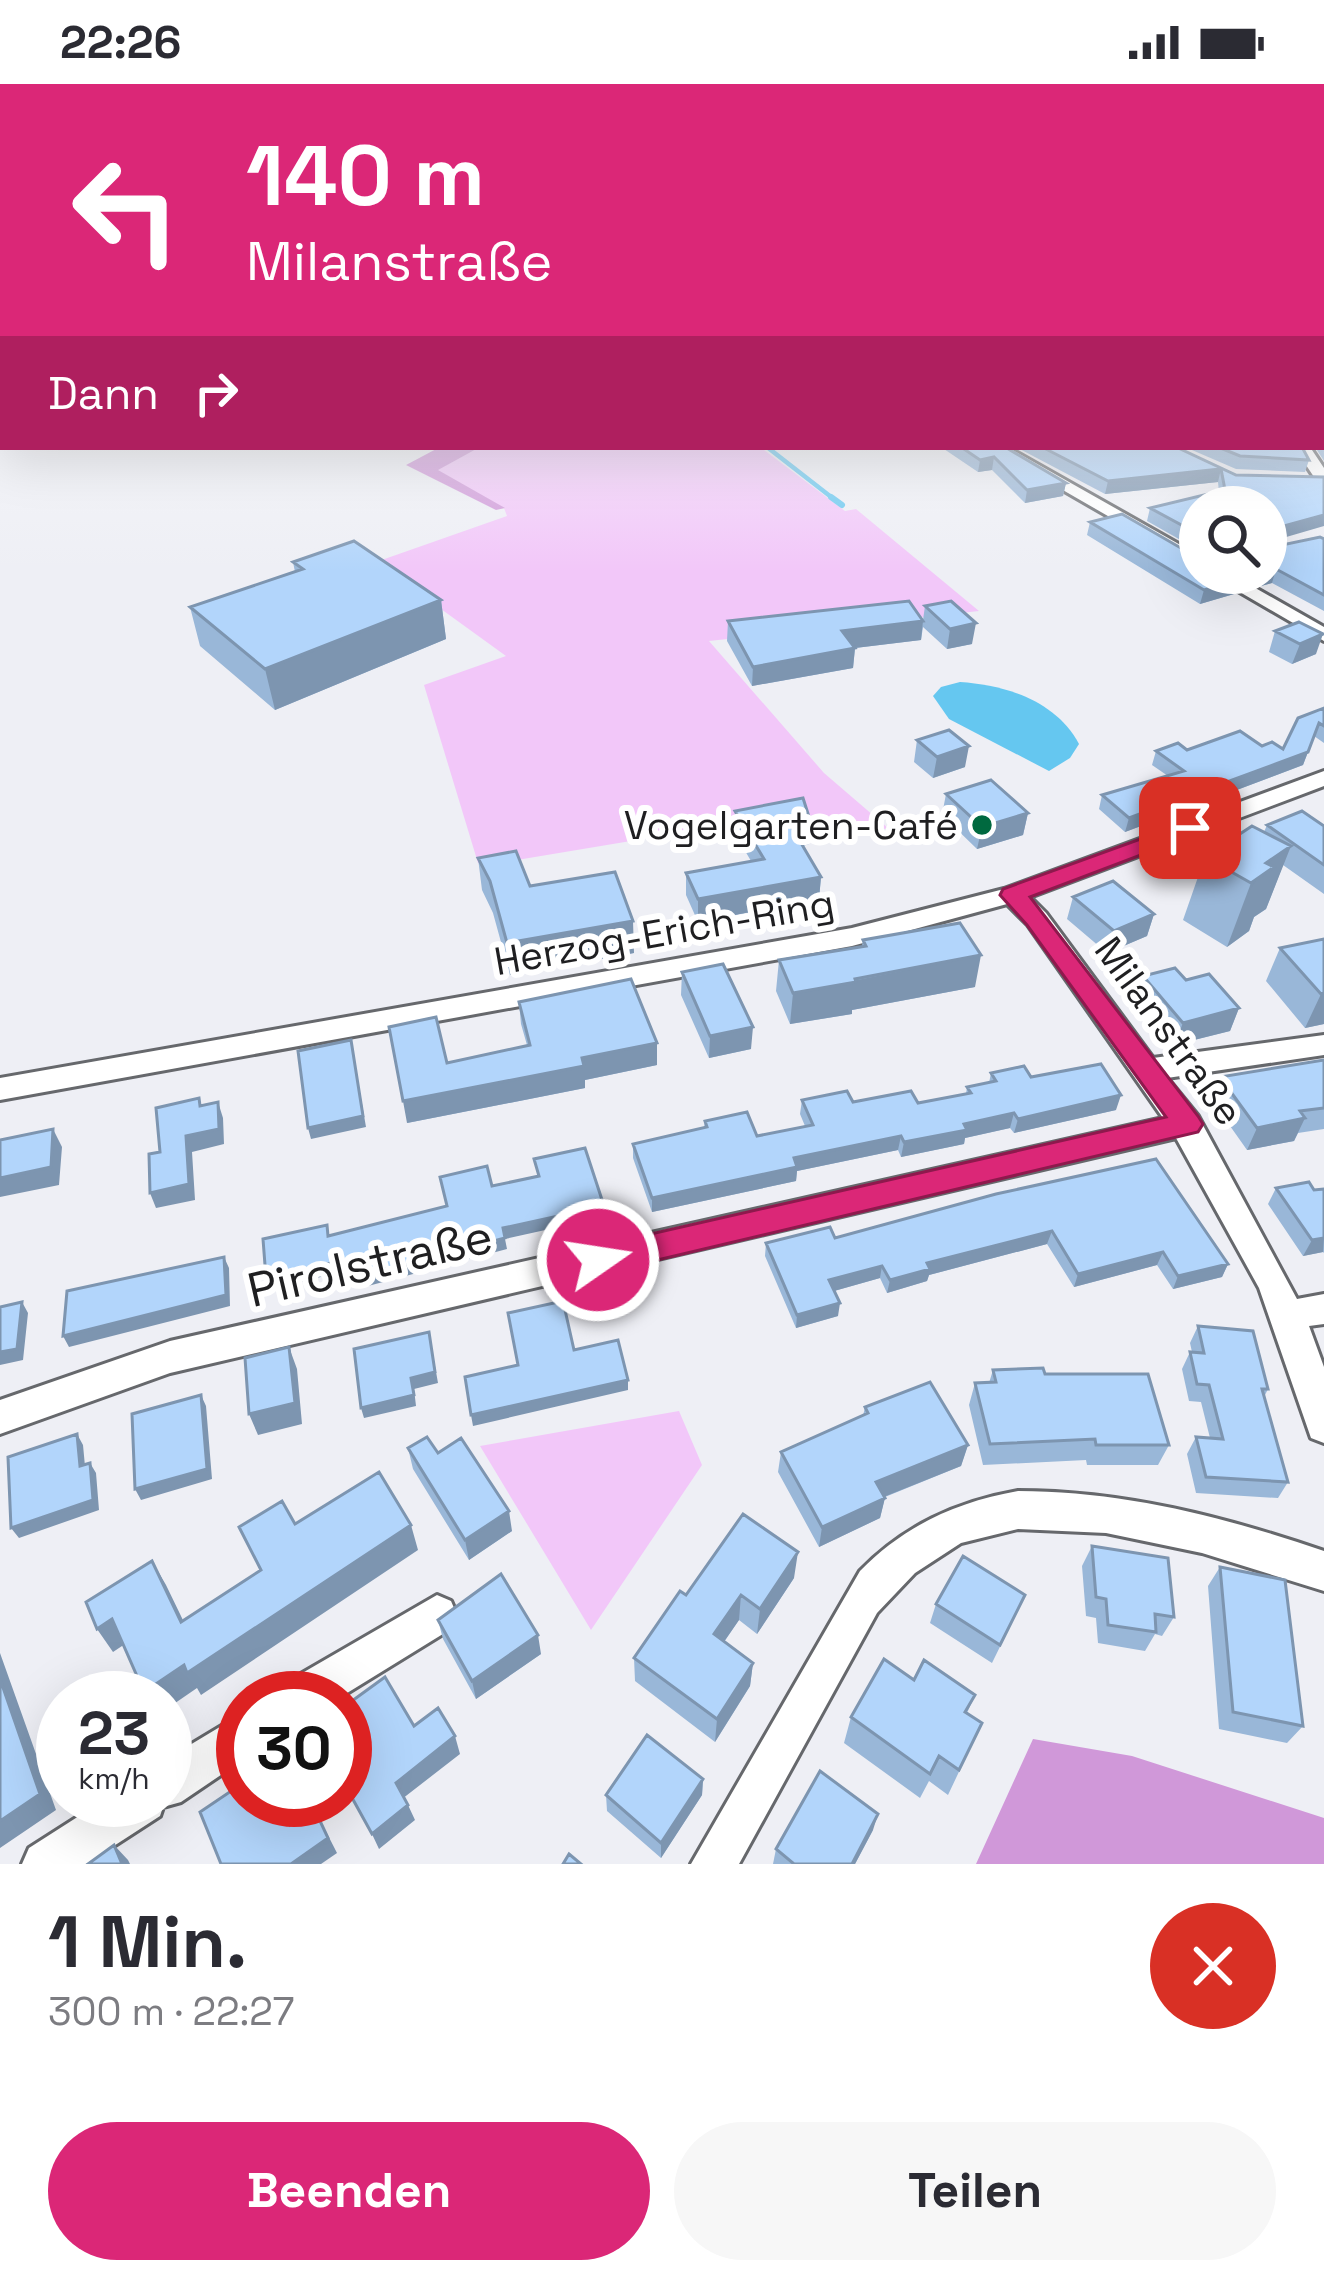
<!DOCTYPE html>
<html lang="de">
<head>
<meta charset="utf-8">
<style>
  body { margin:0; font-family:"Space Grotesk",sans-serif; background:#f7f7f7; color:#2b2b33; height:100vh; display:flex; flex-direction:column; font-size:45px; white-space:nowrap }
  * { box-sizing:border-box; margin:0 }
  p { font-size:39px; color:#7c7c81 }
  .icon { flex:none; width:66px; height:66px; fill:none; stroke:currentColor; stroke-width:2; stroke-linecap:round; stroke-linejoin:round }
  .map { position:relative; height:1780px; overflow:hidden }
  .sheet { display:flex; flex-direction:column; background:#fff; flex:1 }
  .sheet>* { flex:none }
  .guide { position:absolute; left:0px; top:0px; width:1326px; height:366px; box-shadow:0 12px 48px #0002; background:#db2777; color:#fff; overflow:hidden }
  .buttons { position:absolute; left:1179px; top:402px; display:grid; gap:24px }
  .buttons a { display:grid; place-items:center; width:108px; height:108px; border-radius:50%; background:#fff; box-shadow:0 12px 48px #0002; font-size:60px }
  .speed { position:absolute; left:36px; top:1587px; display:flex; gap:24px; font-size:60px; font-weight:700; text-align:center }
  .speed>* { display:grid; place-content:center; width:156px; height:156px; border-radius:50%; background:#fff; box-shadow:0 12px 48px #0002; line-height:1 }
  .speed small { font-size:30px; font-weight:400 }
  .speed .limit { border:18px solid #d22; background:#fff; color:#111 }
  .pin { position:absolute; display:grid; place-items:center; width:102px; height:102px; color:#fff; margin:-51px; border-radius:24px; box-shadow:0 6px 18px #0006 }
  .me { position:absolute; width:132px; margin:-66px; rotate:77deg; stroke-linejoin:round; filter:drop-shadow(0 0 9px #0008) }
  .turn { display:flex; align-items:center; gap:42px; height:252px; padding:0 48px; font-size:54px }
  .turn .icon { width:156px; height:156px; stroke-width:2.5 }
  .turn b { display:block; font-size:84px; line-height:102px }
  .then { display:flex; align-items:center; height:114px; padding:0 48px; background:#0003; gap:24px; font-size:45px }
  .round { display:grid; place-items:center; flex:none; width:126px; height:126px; border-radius:63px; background:#f7f7f7 }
  .summary { display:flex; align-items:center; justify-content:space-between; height:204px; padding:0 48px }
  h1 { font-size:72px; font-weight:600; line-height:90px }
  .button { display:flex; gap:24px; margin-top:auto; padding:24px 48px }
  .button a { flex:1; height:138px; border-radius:72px; background:#db2777; color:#fff; font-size:48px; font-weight:600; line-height:138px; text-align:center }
  .button a+a { background:#f7f7f7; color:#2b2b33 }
  .status { display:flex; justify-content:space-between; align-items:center; height:84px; padding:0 60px; background:#fff; direction:ltr }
  .status svg { height:33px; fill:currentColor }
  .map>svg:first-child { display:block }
</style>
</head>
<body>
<div class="status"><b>22:26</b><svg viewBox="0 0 49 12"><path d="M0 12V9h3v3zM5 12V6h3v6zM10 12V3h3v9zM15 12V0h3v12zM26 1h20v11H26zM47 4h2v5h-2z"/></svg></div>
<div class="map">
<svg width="1324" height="1780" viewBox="0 0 1324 1780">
  <rect width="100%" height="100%" fill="#eeeff5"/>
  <path fill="#f2c7f9" d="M480,363H760L845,427L856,425L979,527L709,557L824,689L888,744L826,758L804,728L487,781L478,779L424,601L506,572L376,478L507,432L504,424L437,386Z
    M679,1327L702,1381L591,1546L480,1362Z"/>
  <path fill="#d098d9" d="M440,363H480L438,386L505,424L496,426L406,381Z
    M1033,1655L1132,1672L1324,1734V1780H976Z"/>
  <path fill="#65c7f0" d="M960,598C1006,601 1056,617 1079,660L1070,674L1049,687L949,635L933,612L941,603Z"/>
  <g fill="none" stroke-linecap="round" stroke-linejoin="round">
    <path stroke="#65c7f0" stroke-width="4.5" d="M767,363L835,416"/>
    <path stroke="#65c7f0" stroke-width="6" d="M831,413L842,421"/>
    <defs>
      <path id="street" d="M988,363H1007L1200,472V485Z
        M1294,363H1310L1324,384V401L1318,399Z
        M1207,489H1229L1324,543V557Z
        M1324,687V702L1030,813L1046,829L1153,974L1324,951V971L1167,994L1198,1032L1297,1215L1324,1210V1240L1309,1242L1324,1283V1359L1311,1354L1259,1204L1176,1054L170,1289L0,1350V1316L170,1257L1163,1034L1028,841L1007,820L852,862L0,1016V994L852,844L1004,805Z
        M1018,1407C1123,1407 1225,1433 1324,1467V1507L1202,1469L1106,1449L1018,1445L961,1459L915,1489L877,1529L739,1780H691L860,1487C904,1442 956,1418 1018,1407Z
        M437,1511L451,1517L457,1531L451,1545L339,1614H279L285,1599Z
        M243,1629V1676L181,1718L163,1723L160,1732L86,1780H22L29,1764L104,1716H165V1676Z"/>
    </defs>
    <use href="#street" stroke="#66686c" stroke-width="6"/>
    <use href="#street" fill="#fff" fill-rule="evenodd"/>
  </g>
  <path fill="#99b7d8" d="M1323,300L1324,302V377L1315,363H1323Z
    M941,363H1005L1066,399L1063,412L1025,419L992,386L978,388Z
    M1016,363H1176L1236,391L1268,459V464L1324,455V527L1272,499L1261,502L1237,489H1266L1200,423V467L1147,437L1150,424L1219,408L1218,398L1105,410Z
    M1185,363H1302L1309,376L1305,388L1236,385Z
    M1090,438L1238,496L1234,510L1200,520L1087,451Z
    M293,478L441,516L446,555L275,626L200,562L190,523L295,488Z
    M925,522L972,560L947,565L923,543L921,556L855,564L853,584L752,602L727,557L728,537L923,536Z
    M1299,538L1316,570L1292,580L1269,568L1275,547Z
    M1324,624V659L1314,652L1303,681L1125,748L1099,725L1102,711L1168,692L1152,681L1156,667L1262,662L1283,665Z
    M917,656L965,683L933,694L914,678Z
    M946,710L1028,729L1023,751L977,765L942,731Z
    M735,727L811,739L809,760L803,762L821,793L819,815L698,838L686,811V789L751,777L734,748Z
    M1267,741L1324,742V810L1283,781L1266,825L1254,833L1249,847L1227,863L1183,836L1205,773L1264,748Z
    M478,774L634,869L510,891L493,829L482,806Z
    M1073,813L1154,830L1147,852L1107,869L1067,835Z
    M1324,855V940L1305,944L1266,897L1280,864Z
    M863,856L975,903L852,926V930L790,940L776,907L779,876L862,862Z
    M682,888L751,965L709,974L681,911Z
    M1143,892L1186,896L1239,924L1230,947L1174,961L1135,914Z
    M519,918L657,981L585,996V1004L407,1039L447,979L527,961L521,940Z
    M1324,976V1045L1298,1049L1294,1057L1247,1066L1211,1015L1220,993Z
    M991,989L1031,993L1116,1026L1014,1049L1010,1044L965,1054L964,1060L901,1073L898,1066L797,1087L796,1097L652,1128L633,1074V1060L704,1044L705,1037L757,1052L805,1042L800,1030L802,1016L918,1019L966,1010L967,1003L989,999Z
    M1276,1104L1314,1106L1324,1105V1169L1323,1168L1303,1172L1268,1120Z
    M996,1110L1228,1180L1222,1193L1173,1205L1157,1181L1074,1203L1047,1160L929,1191L927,1197L887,1209L880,1194L834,1207L838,1232L796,1244L765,1172L766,1159L835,1154Z
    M1198,1242L1268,1305L1264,1313L1288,1398L1278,1414L1196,1409L1187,1370L1196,1353L1210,1354L1201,1318L1189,1317L1182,1285L1190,1268H1192L1190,1259Z
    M993,1286L1045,1290L1169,1361L1158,1381H1087L1086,1376L983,1381L969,1321L975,1299H989Z
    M865,1323L968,1361L961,1382L885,1413L880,1434L819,1463L778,1388L781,1368L863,1332Z
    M408,1364L438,1369L512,1447L469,1476L413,1385Z
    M1092,1462L1174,1533L1162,1552L1155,1550L1145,1567L1098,1559L1096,1534L1086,1532L1082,1482Z
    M1220,1483L1303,1642L1287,1659L1219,1645L1208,1502Z
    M794,1494L757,1550L739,1536L724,1558L753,1579L750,1602L715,1658L635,1597L634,1574L686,1511Z
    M936,1520L1016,1530L992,1579L930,1539Z
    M438,1536L541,1570L476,1615L443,1555Z
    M914,1596L975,1611L967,1629L982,1639L948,1711L929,1697L920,1714L844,1659L851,1633Z
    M703,1695L702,1711L661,1774L607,1727L606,1711Z
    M873,1746L855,1780H773L776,1765Z"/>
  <path fill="#7d95b0" d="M994,373L992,386L978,388L980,376Z
    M1221,385L1218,398L1105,410L1108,397Z
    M1066,399L1063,412L1025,419L1027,406Z
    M1324,431V442L1266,459L1269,446Z
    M1276,485L1272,499L1261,502L1265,489Z
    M1238,496L1234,510L1200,520L1204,506Z
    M441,516L446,555L275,626L265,585Z
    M923,537L921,556L855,564L853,584L752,602L753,583L842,547Z
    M976,539L972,560L947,565L950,545Z
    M1323,550L1316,570L1292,580L1300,560Z
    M969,662L965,683L933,694L937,673Z
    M1308,668L1303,681L1125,748L1129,734Z
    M1028,729L1023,751L977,765L982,743Z
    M811,739L809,760L790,764L791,742Z
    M1291,762L1266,825L1254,833L1249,847L1227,863L1251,799L1266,779Z
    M821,793L819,815L698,838V815Z
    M1154,830L1147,852L1107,869L1114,847Z
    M633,837L634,869L510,891L507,859Z
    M981,871L975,903L852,926V930L790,940L793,909Z
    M1324,909V940L1305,944L1321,910Z
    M1239,924L1230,947L1174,961L1183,939Z
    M753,943L751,965L709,974L710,952Z
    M657,959V981L585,996V1004L407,1039L403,1017L582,974Z
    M353,968L366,1043L311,1055L308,1044Z
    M1121,1011L1116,1026L1014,1049L1018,1035Z
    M218,1018L223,1034L224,1060L192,1068L195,1116L156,1124L150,1109L186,1052Z
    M1014,1029L1010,1044L965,1054L964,1060L901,1073L904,1058L964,1040Z
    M1305,1034L1294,1057L1247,1066L1257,1044Z
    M53,1045L62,1063L59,1101L0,1113V1094Z
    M901,1052L898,1066L797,1087L796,1097L652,1128V1114L794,1074Z
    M604,1122V1133L505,1155L507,1165L368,1202L365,1191L503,1144Z
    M1052,1147L1047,1160L929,1191L927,1197L887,1209L890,1196L927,1179Z
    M1324,1154L1323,1168L1303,1172L1312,1156Z
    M1163,1168L1157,1181L1074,1203L1078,1190Z
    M361,1172L364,1183L269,1205L266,1194Z
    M224,1173L229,1184L230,1222L69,1263L63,1252Z
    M1228,1180L1222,1193L1173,1205L1178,1192Z
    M882,1182L880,1194L827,1209L829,1196Z
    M22,1218L28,1229L23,1276L0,1281V1268Z
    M840,1219L838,1232L796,1244L797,1231Z
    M429,1248L438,1299L414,1305L416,1322L364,1334L361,1324L411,1294Z
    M289,1263L297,1285L302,1340L258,1351L249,1330Z
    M628,1296V1306L473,1342L471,1331Z
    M201,1311L206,1322L212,1395L141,1416L135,1405Z
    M77,1350L83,1361L86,1393L80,1382Z
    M968,1361L961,1382L871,1418L876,1398Z
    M90,1379L96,1389L99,1426L19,1454L11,1444Z
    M885,1414L880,1434L819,1463L822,1443Z
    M509,1427L512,1447L469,1476L465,1456Z
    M411,1441L418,1466L201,1611L197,1604L165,1626V1614H148L144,1608L184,1581Z
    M798,1468L794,1494L757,1550L760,1525Z
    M152,1477L166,1501L195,1561L181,1538Z
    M741,1511L739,1536L712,1575L714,1550Z
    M112,1535L128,1558L113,1568L97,1545Z
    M538,1551L541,1570L476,1615L472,1597Z
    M0,1569L56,1726L0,1764Z
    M753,1579L750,1602L715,1658L717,1635Z
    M455,1652L460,1670L402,1715L396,1699Z
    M703,1695L702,1711L661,1774V1759Z
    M408,1721L415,1736L379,1765L372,1750Z
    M314,1724L337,1769L321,1780H291Z
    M878,1730L873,1746L855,1780H852Z
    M114,1761L128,1776L130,1780H122Z"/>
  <path fill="#b2d5fb" stroke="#7d95b0" stroke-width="3" d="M1323,300L1324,302V358L1323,356Z
    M961,363H1005L1066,399L1027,406L994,373L980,376Z
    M1042,363H1176L1236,391L1324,393V431L1269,446L1268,464L1320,453L1324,455V511L1276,485L1266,488V423H1200V451L1150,424L1225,406L1221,385L1108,397Z
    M1218,363H1302L1309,376L1240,372Z
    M1122,430L1200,475V489H1226L1238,496L1204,506L1090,438Z
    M354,457L441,516L265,585L190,523L303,485L293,478Z
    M909,517L923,537L842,547L855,564L753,583L728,537Z
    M951,517L976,539L950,545L925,522Z
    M1299,538L1323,550L1300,560L1275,547Z
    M1324,624V642L1319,639L1308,668L1129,734L1102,711L1184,687L1156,667L1178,659L1187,666L1240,647L1262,662L1272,658L1283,665L1298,634Z
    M949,646L969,662L937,673L917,656Z
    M991,696L1028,729L982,743L946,710Z
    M803,714L811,739L791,742L821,793L698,815L686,789L764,775L735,727Z
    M1302,727L1324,742V781L1267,741Z
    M1252,742L1291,762L1266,779L1274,783L1251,799L1205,773Z
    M516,767L530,802L615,788L633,837L507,859L490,797L478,774Z
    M1113,797L1154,830L1114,847L1073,813Z
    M960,839L981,871L855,895L856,898L793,909L779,876L866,862L863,856Z
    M1324,855V909L1321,910L1280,864Z
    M723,880L753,943L710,952L682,888Z
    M1175,884L1186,896L1209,890L1239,924L1183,939L1143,892Z
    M631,895L657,959L582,974L584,982L403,1017L389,943L436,933L447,979L530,961L519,918Z
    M351,956L363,1032L308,1044L298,967Z
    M1324,976V1024L1300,1027L1305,1034L1257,1044L1220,993Z
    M1101,980L1121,1011L1018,1035L1014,1029L964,1040L967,1046L904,1058L901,1052L794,1074L797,1083L652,1114L633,1060L707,1043L705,1037L747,1028L757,1052L813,1041L802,1016L847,1007L853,1018L911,1007L918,1019L971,1009L967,1003L996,997L991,989L1024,982L1031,993Z
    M199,1014L200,1022L218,1018L219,1045L186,1052L189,1100L150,1109L149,1070L160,1068L156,1024Z
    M53,1045L51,1083L0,1094V1056Z
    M585,1064L604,1122L503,1144L505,1154L365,1191L361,1172L266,1194L263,1155L327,1141L328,1152L447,1122L440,1093L487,1082L492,1102L539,1092L534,1075Z
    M1156,1075L1228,1180L1178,1192L1163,1168L1078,1190L1052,1147L927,1179L930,1185L890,1196L882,1182L829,1196L840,1219L797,1231L766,1159L830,1143L835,1154L996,1110Z
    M1309,1098L1314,1106L1324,1105V1154L1312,1156L1276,1104Z
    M224,1173L226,1211L63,1252L67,1207Z
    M563,1217L574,1266L618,1256L628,1296L471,1331L465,1293L518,1281L508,1229Z
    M22,1218L17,1265L0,1268V1223Z
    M1198,1242L1253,1247L1268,1305H1262L1288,1398L1206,1393L1196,1353L1223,1355L1209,1301L1197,1300L1190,1268L1204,1269Z
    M429,1248L435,1288L411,1294L414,1311L361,1324L354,1265Z
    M289,1263L295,1319L249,1330L245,1274Z
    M1043,1284L1045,1290H1148L1169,1361H1096L1095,1355L990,1360L975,1299L996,1298L993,1286Z
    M930,1298L968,1361L876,1398L885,1414L822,1443L781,1368L868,1329L865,1323Z
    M201,1311L207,1385L135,1405L132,1330Z
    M77,1350L80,1382L90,1379L93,1416L11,1444L8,1373Z
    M427,1353L438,1369L461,1354L509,1427L465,1456L408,1364Z
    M379,1388L411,1441L187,1589L184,1581L144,1608L112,1535L97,1545L86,1518L152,1477L181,1538L261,1486L239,1443L282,1417L295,1440Z
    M743,1430L798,1468L760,1525L741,1511L714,1550L753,1579L717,1635L634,1574L680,1507L686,1511Z
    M1092,1462L1168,1474L1174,1533L1155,1530L1156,1548L1108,1541L1106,1515L1096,1513Z
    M963,1472L1025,1511L1000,1561L936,1520Z
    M1220,1483L1285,1496L1303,1642L1233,1628Z
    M501,1490L538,1551L472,1597L438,1536Z
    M884,1575L914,1596L924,1576L975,1611L965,1628L982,1639L959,1686L939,1672L930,1690L851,1633Z
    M385,1593L414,1642L438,1624L455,1652L396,1699L408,1721L372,1750L345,1701V1622Z
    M0,1595L40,1710L0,1737Z
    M647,1651L703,1695L661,1759L606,1711Z
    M820,1687L878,1730L852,1780H794L776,1765Z
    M243,1699V1716H279L290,1741L314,1724L328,1754L291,1780H221L200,1728Z
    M114,1761L122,1780H88Z
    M569,1770L581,1780H563Z"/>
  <linearGradient id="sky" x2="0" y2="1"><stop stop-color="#73bceb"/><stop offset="0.49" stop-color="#f7f8fa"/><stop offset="1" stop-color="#f7f8fa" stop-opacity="0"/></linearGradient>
  <rect width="1324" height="488" fill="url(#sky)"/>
  <path fill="#db2777" stroke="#8e194d" stroke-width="3" d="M1190,737L1202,744L1199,749L1030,813L1198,1032L1203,1040L1198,1048L598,1190L587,1186L582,1176L587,1166L598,1162L1166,1033L1027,841L1000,811L1003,805Z"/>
  <circle fill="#00693f" stroke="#fff" stroke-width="4.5" cx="982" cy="741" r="12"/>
  <g text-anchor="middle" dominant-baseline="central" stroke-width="12" stroke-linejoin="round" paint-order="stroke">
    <g font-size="39" fill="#1f1f21" stroke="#fff" text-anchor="end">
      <text x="958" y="741">Vogelgarten-Café</text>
    </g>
    <g font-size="39" fill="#1f1f21" stroke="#fff">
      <text transform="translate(664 848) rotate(-10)">Herzog-Erich-Ring</text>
      <text transform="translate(1169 947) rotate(54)">Milanstraße</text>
    </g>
    <g font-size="48" fill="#1f1f21" stroke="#fff">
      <text transform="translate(370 1179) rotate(-13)">Pirolstraße</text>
    </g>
  </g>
</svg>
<div class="buttons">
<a><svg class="icon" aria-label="search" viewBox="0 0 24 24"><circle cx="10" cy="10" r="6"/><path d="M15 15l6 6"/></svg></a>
</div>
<div class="speed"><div>23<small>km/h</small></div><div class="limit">30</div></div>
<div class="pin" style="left:1190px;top:744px;background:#d93025"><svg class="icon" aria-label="arrive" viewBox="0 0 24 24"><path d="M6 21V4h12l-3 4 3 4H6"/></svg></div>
<svg class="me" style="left:598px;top:1176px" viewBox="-20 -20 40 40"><circle r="17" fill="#db2777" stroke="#fff" stroke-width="3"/><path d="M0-11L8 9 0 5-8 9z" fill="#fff"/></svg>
<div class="guide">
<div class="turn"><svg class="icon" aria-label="left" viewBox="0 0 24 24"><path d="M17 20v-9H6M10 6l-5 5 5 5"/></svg><div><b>140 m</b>Milanstraße</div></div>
<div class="then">Dann<svg class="icon" aria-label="right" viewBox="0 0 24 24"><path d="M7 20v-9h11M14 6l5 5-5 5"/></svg></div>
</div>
</div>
<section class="sheet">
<div class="summary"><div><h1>1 Min.</h1><p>300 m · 22:27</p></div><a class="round" style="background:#d93025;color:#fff"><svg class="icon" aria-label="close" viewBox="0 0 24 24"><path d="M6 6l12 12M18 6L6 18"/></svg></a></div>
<div class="button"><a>Beenden</a><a>Teilen</a></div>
</section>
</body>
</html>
